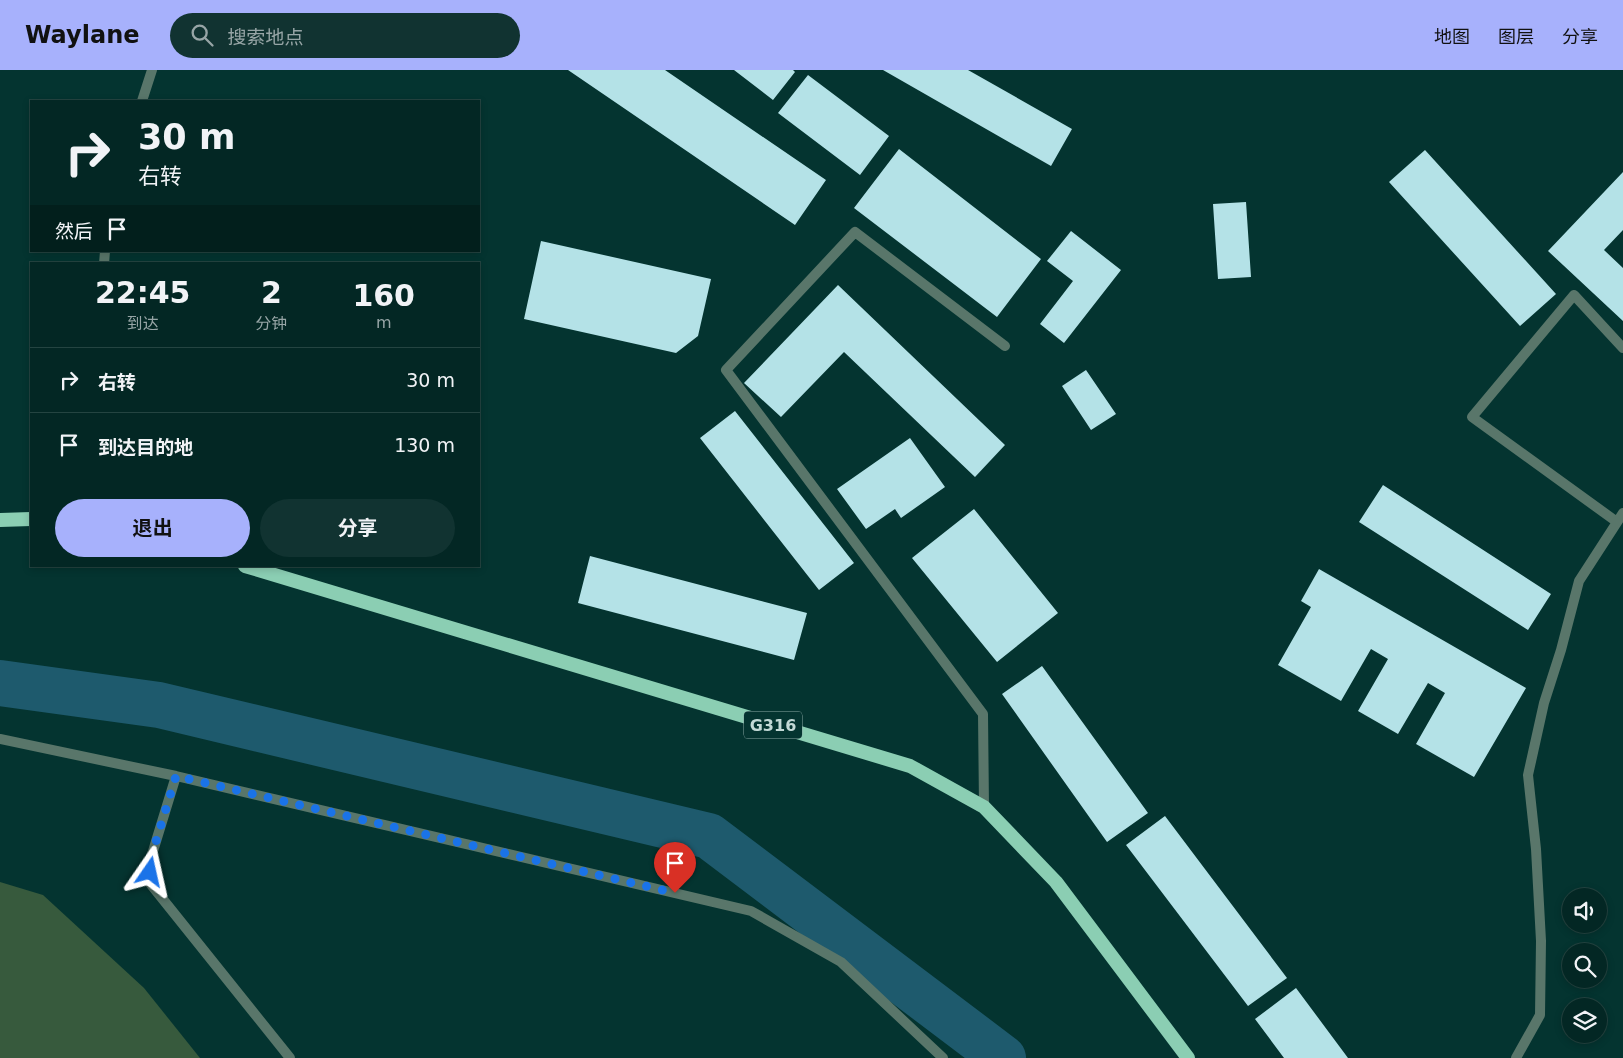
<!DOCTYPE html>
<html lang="zh">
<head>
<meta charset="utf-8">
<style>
  body { margin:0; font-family:"DejaVu Sans","Noto Sans SC",sans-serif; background:#113331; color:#f1f3f6; height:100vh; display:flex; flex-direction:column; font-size:19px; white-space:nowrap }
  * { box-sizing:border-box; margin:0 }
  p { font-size:16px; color:#97a5a6 }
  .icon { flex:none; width:28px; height:28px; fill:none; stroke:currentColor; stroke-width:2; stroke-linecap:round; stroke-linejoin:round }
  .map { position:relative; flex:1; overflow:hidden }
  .drawer { position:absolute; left:30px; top:192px; width:450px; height:305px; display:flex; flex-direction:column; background:#032724; border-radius:0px; box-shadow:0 2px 8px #0003,0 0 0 1px #244441 }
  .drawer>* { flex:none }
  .top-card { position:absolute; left:30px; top:30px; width:450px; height:152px; border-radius:0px; box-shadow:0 2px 8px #0003,0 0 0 1px #244441; background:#032724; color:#f1f3f6; overflow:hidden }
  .buttons { position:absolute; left:1562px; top:818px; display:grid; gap:10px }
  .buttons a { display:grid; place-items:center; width:45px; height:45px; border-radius:50%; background:#032724; box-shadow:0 2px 8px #0003,0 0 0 1px #244441; font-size:25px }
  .pin { position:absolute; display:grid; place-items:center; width:42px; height:42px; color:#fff; margin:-51px -21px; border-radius:50% 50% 50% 0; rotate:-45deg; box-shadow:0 0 5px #0007 }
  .pin .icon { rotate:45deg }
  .me { position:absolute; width:55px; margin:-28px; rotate:11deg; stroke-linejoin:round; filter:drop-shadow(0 0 4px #0008) }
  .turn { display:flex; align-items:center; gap:18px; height:105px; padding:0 25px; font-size:22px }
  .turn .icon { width:65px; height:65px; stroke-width:2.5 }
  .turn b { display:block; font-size:35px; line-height:42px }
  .then { display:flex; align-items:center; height:48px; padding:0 25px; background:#0003; gap:10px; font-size:19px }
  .eta { display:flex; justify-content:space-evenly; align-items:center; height:85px; text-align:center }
  .eta b { font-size:30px; font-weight:700; line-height:35px }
  .primary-button { display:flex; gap:10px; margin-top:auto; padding:10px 25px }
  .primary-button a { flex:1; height:58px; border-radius:30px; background:#a7b1fc; color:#111; font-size:20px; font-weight:700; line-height:58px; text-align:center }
  .primary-button a+a { background:#113331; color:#f1f3f6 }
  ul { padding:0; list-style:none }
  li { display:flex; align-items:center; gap:15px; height:65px; padding:0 25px; border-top:1px solid #244441 }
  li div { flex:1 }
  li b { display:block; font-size:19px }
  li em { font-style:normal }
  header { display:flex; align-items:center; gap:30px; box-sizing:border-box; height:70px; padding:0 25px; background:#a7b1fc; color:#111 }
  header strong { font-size:24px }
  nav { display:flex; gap:28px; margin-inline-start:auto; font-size:18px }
  .search { width:350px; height:45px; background:#113331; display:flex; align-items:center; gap:12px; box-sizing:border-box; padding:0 18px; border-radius:28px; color:#97a5a6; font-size:19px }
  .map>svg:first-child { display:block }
</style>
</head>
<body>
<header>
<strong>Waylane</strong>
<div class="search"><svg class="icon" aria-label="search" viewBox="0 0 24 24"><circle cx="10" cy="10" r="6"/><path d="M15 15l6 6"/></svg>搜索地点</div>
<nav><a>地图</a><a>图层</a><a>分享</a></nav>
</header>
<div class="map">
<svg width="1623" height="988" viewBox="0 0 1623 988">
  <rect width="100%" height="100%" fill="#043430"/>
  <path fill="#375a3d" d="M0,812L43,825L144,918L200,988H0Z"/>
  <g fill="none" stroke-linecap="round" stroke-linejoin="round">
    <path stroke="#1e5a6d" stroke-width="46" d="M0,613L159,635L709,766L1003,988"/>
  </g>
  <path fill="#b4e2e7" d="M568,0H665L826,110L795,155Z
    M734,0H793L795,2L773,30Z
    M883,0H968L1072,59L1051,96Z
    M808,5L889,66L860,105L778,43Z
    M899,79L1041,189L997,247L854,138Z
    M1425,80L1556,224L1520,256L1389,112Z
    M1623,102V160L1604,180L1623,198V251L1548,181Z
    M1246,132L1251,207L1218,209L1213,134Z
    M1071,161L1121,200L1064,273L1040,254L1073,211L1047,191Z
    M541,171L711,209L698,266L676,283L524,249Z
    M838,215L1005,375L975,407L844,282L781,347L744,313Z
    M1086,300L1116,344L1091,360L1062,316Z
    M735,341L854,493L819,520L700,368Z
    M910,368L945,417L901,448L895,439L866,459L837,419Z
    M1383,415L1551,524L1528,560L1359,452Z
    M974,439L1058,543L997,592L912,488Z
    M590,486L807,543L794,590L578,533Z
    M1319,499L1526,618L1474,707L1416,674L1445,623L1428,613L1398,664L1358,641L1388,589L1371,579L1341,631L1278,595L1311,537L1301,531Z
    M1042,596L1148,743L1107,772L1002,624Z
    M1165,746L1287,908L1248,936L1126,775Z
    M1296,918L1348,988H1284L1255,949Z"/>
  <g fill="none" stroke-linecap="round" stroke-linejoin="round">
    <path stroke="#59766a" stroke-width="10" d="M142,31L152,0
      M104,194L105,181
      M1617,452L1472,347L1574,225L1623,278
      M0,669L176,706L751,841L841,892L943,988
      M176,706L150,791L149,812L290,988
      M984,737L983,644L726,300L855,162L1005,276
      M1516,988L1540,945L1541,871L1536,779L1528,705L1544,633L1561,580L1579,511L1623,443"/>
    <path stroke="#8bceb3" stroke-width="14" d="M0,450L31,449
      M245,496L910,696L984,737L1056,812L1188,988"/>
  </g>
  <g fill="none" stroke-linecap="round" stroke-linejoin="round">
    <path stroke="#1a73e8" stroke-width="9" stroke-dasharray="0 16.2" d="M150,802V791L176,706L675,823"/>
  </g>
  <g text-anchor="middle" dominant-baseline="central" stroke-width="5" stroke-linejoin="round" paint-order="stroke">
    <rect fill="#043430" stroke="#8aa8a4" stroke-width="1" x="744" y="641.5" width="58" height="27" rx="4"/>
    <g font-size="16" font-weight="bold" fill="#c3d9d6">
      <text x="773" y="655">G316</text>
    </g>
  </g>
</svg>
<div class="buttons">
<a><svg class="icon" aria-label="sound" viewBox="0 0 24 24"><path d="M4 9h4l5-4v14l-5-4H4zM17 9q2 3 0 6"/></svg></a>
<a><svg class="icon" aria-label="search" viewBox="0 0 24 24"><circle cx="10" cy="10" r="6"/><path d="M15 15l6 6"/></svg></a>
<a><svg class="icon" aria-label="layers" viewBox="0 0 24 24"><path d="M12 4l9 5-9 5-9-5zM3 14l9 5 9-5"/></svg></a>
</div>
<div class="pin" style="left:675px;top:823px;background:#d93025"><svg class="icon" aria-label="arrive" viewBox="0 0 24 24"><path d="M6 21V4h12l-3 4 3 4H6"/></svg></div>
<svg class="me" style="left:150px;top:802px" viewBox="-20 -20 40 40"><path d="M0-17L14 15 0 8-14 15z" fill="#1a73e8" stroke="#fff" stroke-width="4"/></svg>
<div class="top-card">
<div class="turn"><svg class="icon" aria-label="right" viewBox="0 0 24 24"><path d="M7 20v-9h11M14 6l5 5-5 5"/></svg><div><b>30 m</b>右转</div></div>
<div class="then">然后<svg class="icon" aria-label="arrive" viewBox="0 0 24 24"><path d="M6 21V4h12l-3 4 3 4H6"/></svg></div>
</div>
<section class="drawer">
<div class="eta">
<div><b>22:45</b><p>到达</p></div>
<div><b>2</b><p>分钟</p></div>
<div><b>160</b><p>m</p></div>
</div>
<ul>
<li><svg class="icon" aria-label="right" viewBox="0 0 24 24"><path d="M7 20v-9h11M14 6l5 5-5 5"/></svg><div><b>右转</b></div><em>30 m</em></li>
<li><svg class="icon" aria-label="arrive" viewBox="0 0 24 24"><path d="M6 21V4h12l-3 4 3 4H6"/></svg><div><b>到达目的地</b></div><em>130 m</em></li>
</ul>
<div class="primary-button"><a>退出</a><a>分享</a></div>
</section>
</div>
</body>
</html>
